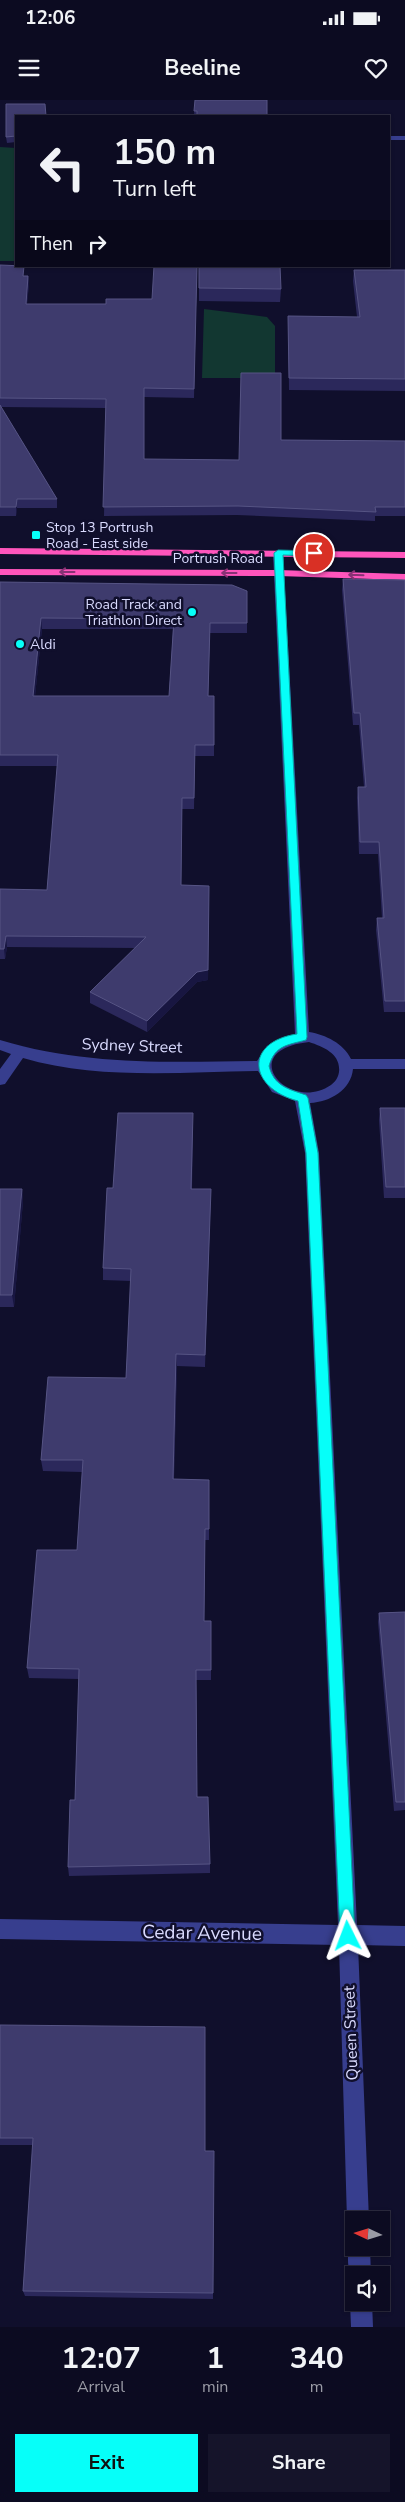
<!DOCTYPE html>
<html lang="en">
<head>
<meta charset="utf-8">
<style>
  body { margin:0; font-family:"Nunito Sans",sans-serif; background:#15142a; color:#f1f3f6; height:100vh; display:flex; flex-direction:column; font-size:19px; white-space:nowrap }
  * { box-sizing:border-box; margin:0 }
  p { font-size:16px; color:#9a9ba5 }
  .icon { flex:none; width:28px; height:28px; fill:none; stroke:currentColor; stroke-width:2; stroke-linecap:round; stroke-linejoin:round }
  .map { position:relative; height:2227px; overflow:hidden }
  .panel { display:flex; flex-direction:column; background:#0c0b21; flex:1 }
  .panel>* { flex:none }
  .banner { position:absolute; left:15px; top:15px; width:375px; height:152px; border-radius:0px; box-shadow:0 1px 4px #0004,0 0 0 1px #2c2b3f; background:#0c0b21; color:#f1f3f6; overflow:hidden }
  .needle { width:32px; rotate:274deg }
  .buttons { position:absolute; left:345px; top:2111px; display:grid; gap:10px }
  .buttons a { display:grid; place-items:center; width:45px; height:45px; border-radius:0px; background:#0c0b21; box-shadow:0 1px 4px #0004,0 0 0 1px #2c2b3f; font-size:25px }
  .pin { position:absolute; display:grid; place-items:center; width:42px; height:42px; color:#fff; margin:-21px; border:2px solid #fff; border-radius:50%; box-shadow:0 1px 5px #0007 }
  .me { position:absolute; width:55px; margin:-28px; rotate:357deg; stroke-linejoin:round; filter:drop-shadow(0 0 4px #0008) }
  .turn { display:flex; align-items:center; gap:18px; height:105px; padding:0 15px; font-size:22px }
  .turn .icon { width:65px; height:65px; stroke-width:2.5 }
  .turn b { display:block; font-size:35px; line-height:42px }
  .then { display:flex; align-items:center; height:48px; padding:0 15px; background:#0003; gap:10px; font-size:19px }
  .eta { display:flex; justify-content:space-evenly; align-items:center; height:85px; text-align:center }
  .eta b { font-size:30px; font-weight:700; line-height:35px }
  .primary-button { display:flex; gap:10px; margin-top:auto; padding:10px 15px }
  .primary-button a { flex:1; height:58px; border-radius:0px; background:#06fff9; color:#111; font-size:20px; font-weight:700; line-height:58px; text-align:center }
  .primary-button a+a { background:#15142a; color:#f1f3f6 }
  .status { display:flex; justify-content:space-between; align-items:center; height:35px; padding:0 25px; background:#0c0b21; direction:ltr }
  .status svg { height:14px; fill:currentColor }
  header { display:flex; justify-content:space-between; align-items:center; height:65px; padding:0 15px; background:#0c0b21; font-size:22px; font-weight:700 }
  .map>svg:first-child { display:block }
</style>
</head>
<body>
<div class="status"><b>12:06</b><svg viewBox="0 0 49 12"><path d="M0 12V9h3v3zM5 12V6h3v6zM10 12V3h3v9zM15 12V0h3v12zM26 1h20v11H26zM47 4h2v5h-2z"/></svg></div>
<header><svg class="icon" aria-label="menu" viewBox="0 0 24 24"><path d="M4 6h16M4 12h16M4 18h16"/></svg>Beeline<svg class="icon" aria-label="heart" viewBox="0 0 24 24"><path d="M12 20l-8-8c-3-5 5-10 8-4 3-6 11-1 8 4z"/></svg></header>
<div class="map">
<svg width="405" height="2227" viewBox="0 0 405 2227">
  <rect width="100%" height="100%" fill="#100f2c"/>
  <path fill="#123731" d="M0,47L16,48V161H0Z
    M204,209L267,217L275,226V278H202Z"/>
  <g fill="none" stroke-linecap="round" stroke-linejoin="round">
    <path fill="#373e8e" fill-rule="evenodd" d="M389,36H405V40H389Z
      M278,450L283,453L309,932C326,935 343,943 351,959H405V969H353C351,990 330,1002 310,1003L319,1053L357,1825L405,1826V1846L358,1845L369,2120H354V2129L350,2128L347,2120L339,1845L0,1839V1819L338,1825L305,1053L295,1001L272,992L258,971C181,972 97,980 23,958L5,984L0,985V969L11,954L0,950V940C86,966 169,962 257,961L267,946L295,934L273,453ZM309,942C324,947 341,954 339,972C338,978 335,982 331,985C288,1014 234,950 309,942Z
      M354,2139V2148H370L371,2175H354V2183C347,2174 345,2147 354,2139Z
      M353,2194L354,2202H372L373,2227H351L350,2202Z"/>
    <path fill="#ff55bc" fill-rule="evenodd" d="M0,448L405,452V458L0,454Z
      M0,469L278,470L405,474V480L278,476L0,475Z"/>
  </g>
  <path fill="#2b285b" fill-rule="evenodd" d="M195,0L267,16H194Z
    M16,16V42L7,43L6,37Z
    M0,165L24,176H28L29,184L27,204H106L152,199L197,166L194,298L144,297V359L239,360L281,340L405,341V416H375V421L237,415L104,416L106,308L1,307L57,399V408H17L16,416H0Z
    M354,170H405V291L289,290L288,216L357,217L353,181Z
    M199,188L281,189L280,202L199,201Z
    M343,479L405,480V912H384L376,830L377,818H382L378,754H359L357,698L358,687H364L359,625H353L342,490Z
    M0,482L247,491V533H210L208,596H214V656H195L194,709H182L181,785L209,786L208,880L197,882L147,932L90,903V892L135,848L7,847L5,859H0V789L47,790L58,666H0ZM42,529H173L169,596H35Z
    M380,1008H405V1098H384L379,1020Z
    M193,1026L192,1089H211L205,1267L177,1266L174,1379L209,1380V1440H205L204,1521H211V1580H196L197,1697L210,1764V1773L69,1776L68,1767L75,1700L79,1579L29,1578L27,1568L77,1450L82,1372L43,1371L41,1360L126,1278L131,1181L103,1180V1168L113,1088Z
    M0,1089H22L23,1101L14,1207H0Z
    M405,1512V1710L394,1711L378,1522L379,1513Z
    M0,1925L205,2051H214L213,2199L25,2196L23,2191L33,2045H0Z"/>
  <path fill="#181641" d="M28,176L29,184L26,213V204Z
    M17,399V408L16,416V407Z
    M41,518L42,529L34,606L33,596Z
    M6,836L7,847L5,859L4,849Z
    M208,870V880L197,882L147,932V921L197,872Z
    M22,1089L23,1101L14,1207L12,1195Z
    M176,1254L177,1266L173,1391V1379Z"/>
  <path fill="#3e3b6d" stroke="#565484" fill-rule="evenodd" d="M195,0H267V16H197V11H194Z
    M6,4H45L46,16H16V36L6,37Z
    M0,165L24,166L23,176H28L26,204H106V199H152L154,166H197L194,289L144,288V359L239,360L241,273H281V340L405,341V407H375L376,412L238,406L103,407L106,299L0,298Z
    M199,166H280L281,189L199,188Z
    M354,170H405V279L289,278L288,216L360,217Z
    M0,305L57,399H17L16,407H0Z
    M343,479L405,480V901H385L377,818H384L379,742H360L358,687H366L360,613H354Z
    M0,482L232,485L247,491V523H210L208,596H214V645H195L194,698H182L181,785L209,786L208,870L197,872L147,921L90,892L146,837L6,836L4,849H0V789L47,790L58,655H0ZM41,518L174,519L169,596H33Z
    M380,1008H405V1087H386Z
    M118,1013H193L191,1089H211L205,1255L176,1254L173,1379L209,1380V1429H205L204,1521H211V1570H196L197,1697H208L210,1764L68,1767L70,1700H75L79,1569L27,1568L37,1450H77L83,1360H41L48,1277L126,1278L131,1169L103,1168L107,1088H113Z
    M0,1089H22L12,1195H0Z
    M405,1512V1702H396L379,1513Z
    M0,1925L205,1927V2051H214L213,2193L23,2191L33,2038H0Z"/>
  <defs><path id="oneway-shaft" d="M-6 0H5M1.5-3L5.5 0L1.5 3" fill="none" stroke-width="1.6" stroke-linecap="round" stroke-linejoin="round" transform="scale(1.25)"/></defs>
  <g stroke="#883274">
    <use href="#oneway-shaft" transform="translate(67 472) rotate(-180)"/>
    <use href="#oneway-shaft" transform="translate(229 473) rotate(-180)"/>
    <use href="#oneway-shaft" transform="translate(356 475) rotate(-178)"/>
  </g>
  <path fill="#06fff9" stroke="#04a6a2" d="M278,450L314,451L319,453L314,456L283,455L307,937L306,940C288,945 275,945 269,966C274,986 288,989 306,995L308,998L318,1053L355,1836L353,1842L348,1844L343,1842L340,1836L306,1053L298,1001C248,988 244,942 297,934L274,453Z"/>
  <g fill="#06fff9" stroke="#100f2c" stroke-width="2">
    <rect x="31" y="430" width="10" height="10" rx="2.5"/>
    <circle cx="192" cy="512" r="5"/>
    <circle cx="20" cy="544" r="5"/>
  </g>
  <g text-anchor="middle" dominant-baseline="central" stroke-width="5" stroke-linejoin="round" paint-order="stroke">
    <g font-size="14" fill="#dadbff" stroke="#100f2c" text-anchor="start">
      <text x="46" y="427">Stop 13 Portrush<tspan x="46" dy="16">Road - East side</tspan></text>
      <text x="182" y="504" text-anchor="end">Road Track and<tspan x="182" dy="16">Triathlon Direct</tspan></text>
      <text x="30" y="544">Aldi</text>
    </g>
    <g font-size="14" fill="#dadbff" stroke="#100f2c">
      <text x="218" y="458">Portrush Road</text>
    </g>
    <g font-size="16" fill="#dadbff" stroke="#100f2c">
      <text transform="translate(132 946) rotate(2)">Sydney Street</text>
      <text transform="translate(351 1933) rotate(-92)">Queen Street</text>
    </g>
    <g font-size="19" fill="#dadbff" stroke="#100f2c">
      <text transform="translate(202 1833) rotate(1)">Cedar Avenue</text>
    </g>
  </g>
</svg>
<div class="buttons">
<a><svg class="needle" viewBox="-14 -14 28 28"><path d="M0-13l5 13h-10z" fill="#e53935"/><path d="M0 13l5-13h-10z" fill="#9a9ba5"/></svg></a>
<a><svg class="icon" aria-label="sound" viewBox="0 0 24 24"><path d="M4 9h4l5-4v14l-5-4H4zM17 9q2 3 0 6"/></svg></a>
</div>
<div class="pin" style="left:314px;top:453px;background:#d93025"><svg class="icon" aria-label="arrive" viewBox="0 0 24 24"><path d="M6 21V4h12l-3 4 3 4H6"/></svg></div>
<svg class="me" style="left:348px;top:1836px" viewBox="-20 -20 40 40"><path d="M0-17L14 15 0 8-14 15z" fill="#06fff9" stroke="#fff" stroke-width="4"/></svg>
<div class="banner">
<div class="turn"><svg class="icon" aria-label="left" viewBox="0 0 24 24"><path d="M17 20v-9H6M10 6l-5 5 5 5"/></svg><div><b>150 m</b>Turn left</div></div>
<div class="then">Then<svg class="icon" aria-label="right" viewBox="0 0 24 24"><path d="M7 20v-9h11M14 6l5 5-5 5"/></svg></div>
</div>
</div>
<section class="panel">
<div class="eta">
<div><b>12:07</b><p>Arrival</p></div>
<div><b>1</b><p>min</p></div>
<div><b>340</b><p>m</p></div>
</div>
<div class="primary-button"><a>Exit</a><a>Share</a></div>
</section>
</body>
</html>
